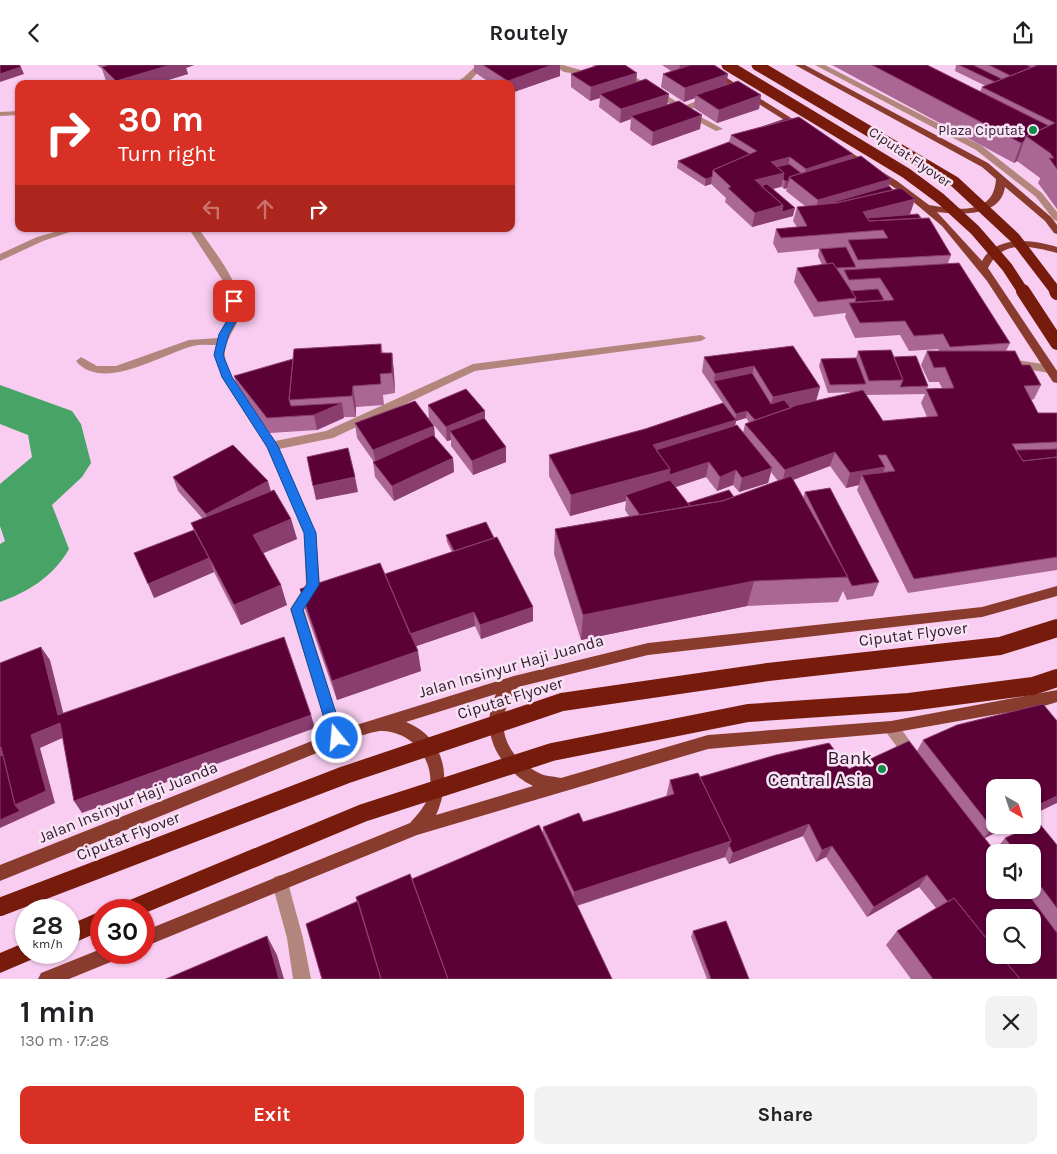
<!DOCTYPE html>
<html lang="en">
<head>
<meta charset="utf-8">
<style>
  body { margin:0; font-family:Karla,sans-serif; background:#f2f2f2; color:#202124; height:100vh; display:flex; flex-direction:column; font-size:19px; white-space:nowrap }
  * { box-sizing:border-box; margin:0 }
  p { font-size:16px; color:#757577 }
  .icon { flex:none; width:28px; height:28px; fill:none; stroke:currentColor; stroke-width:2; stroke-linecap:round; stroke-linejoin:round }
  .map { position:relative; height:914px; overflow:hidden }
  .sheet { display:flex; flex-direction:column; background:#fff; flex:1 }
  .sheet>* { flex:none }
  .guide { position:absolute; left:15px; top:15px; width:500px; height:152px; border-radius:10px; box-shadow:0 1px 4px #0004; background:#d93025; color:#fff; overflow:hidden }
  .needle { width:32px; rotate:141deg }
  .tools { position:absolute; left:986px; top:714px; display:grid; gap:10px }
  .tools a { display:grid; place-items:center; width:55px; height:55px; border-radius:10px; background:#fff; box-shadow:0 1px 4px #0004; font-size:25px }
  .speed { position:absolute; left:15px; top:834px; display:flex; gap:10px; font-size:25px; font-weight:700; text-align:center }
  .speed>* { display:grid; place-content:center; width:65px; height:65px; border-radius:50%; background:#fff; box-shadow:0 1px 4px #0004; line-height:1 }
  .speed small { font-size:12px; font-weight:400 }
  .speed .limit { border:8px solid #d22; background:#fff; color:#111 }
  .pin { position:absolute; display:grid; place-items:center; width:42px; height:42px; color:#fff; margin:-21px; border-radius:10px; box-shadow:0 2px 8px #0006 }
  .me { position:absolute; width:55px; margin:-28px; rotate:343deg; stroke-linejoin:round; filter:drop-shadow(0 0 4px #0008) }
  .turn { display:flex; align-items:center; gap:18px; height:105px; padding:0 20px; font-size:22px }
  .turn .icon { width:65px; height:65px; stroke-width:2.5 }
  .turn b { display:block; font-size:35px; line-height:42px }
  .lanes { display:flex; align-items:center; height:48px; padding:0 20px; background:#0003; justify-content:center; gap:25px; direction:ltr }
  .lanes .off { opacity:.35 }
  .round { display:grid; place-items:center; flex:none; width:52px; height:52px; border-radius:10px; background:#f2f2f2 }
  .headline { display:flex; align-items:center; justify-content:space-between; height:85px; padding:0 20px }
  h1 { font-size:30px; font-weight:700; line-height:38px }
  .action { display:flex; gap:10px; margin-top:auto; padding:10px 20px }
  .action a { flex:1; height:58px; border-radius:10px; background:#d93025; color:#fff; font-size:20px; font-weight:700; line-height:58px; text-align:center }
  .action a+a { background:#f2f2f2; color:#202124 }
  header { display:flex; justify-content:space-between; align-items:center; height:65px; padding:0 20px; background:#fff; font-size:22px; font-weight:700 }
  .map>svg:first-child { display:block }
</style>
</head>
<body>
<header><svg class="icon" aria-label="back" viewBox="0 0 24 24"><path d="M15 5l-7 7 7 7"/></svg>Routely<svg class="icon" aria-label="share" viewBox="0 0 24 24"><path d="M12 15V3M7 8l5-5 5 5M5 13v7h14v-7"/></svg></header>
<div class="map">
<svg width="1057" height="914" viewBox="0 0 1057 914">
  <rect width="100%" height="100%" fill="#f9cdf1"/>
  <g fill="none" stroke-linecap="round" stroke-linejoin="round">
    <path fill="#47a466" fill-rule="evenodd" d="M0,320L72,346L81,359L91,398L82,412L52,440L69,484C54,511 28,527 0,537V479L5,476L0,461V419L32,392L28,370L0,359Z"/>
    <path fill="#b3867d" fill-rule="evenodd" d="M477,0H485L469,17L453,19L463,13Z
      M553,0H563L595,9L591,11L564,7Z
      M815,0H825L982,81L1042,128L1057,147V156L1054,155L1036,132L976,85Z
      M619,6H625L684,41L707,32H713V36L688,45L723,64L716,66L684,49L683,46L619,10Z
      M19,46V50L0,51V47Z
      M65,164H79L43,176L0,196V189L37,172Z
      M189,164H199C214,187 243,219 240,248C239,261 223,275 225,291C227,314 261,356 275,376L326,366L473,299L701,270L706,273L701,276L475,306L333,373L279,384L316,468L320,520L304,545L344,673L342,678L337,680L332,678L330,673L290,544L306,519L304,468L267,382L222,313L214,290L216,280C209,280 200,279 193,281C162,289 102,328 76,296L81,292L97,301H116L189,275L218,273L230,249L227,222Z
      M1016,295L1050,300L1055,304L1050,308L1012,302L1011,299L1012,296Z
      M891,656L896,657L918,687L920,692L918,697L913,699L908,697L886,667L884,662L886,657Z
      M280,810L286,812L288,818L303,873L311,914H293L287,873L272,818L274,812Z"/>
    <path fill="#893c2e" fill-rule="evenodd" d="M697,0H706L804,61L797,63Z
      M795,0H805L988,98L1051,152L1057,160V169L1054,168L1045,156L1005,122C1001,152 960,150 937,147L982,196C996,169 1033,175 1057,182V188C1030,181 1002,174 988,203L1057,306V318L1053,317L987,216L942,161L904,129L835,84L842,82L897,116L929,140C956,145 994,151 996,114L982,102Z
      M1057,521V531L982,552L648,590L518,622C492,654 502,690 539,708C546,712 554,711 561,713L708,670L891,656L1057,625V637L1044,641L891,668L708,684L417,770L144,882V866L410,758C415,752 421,746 425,739C441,707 420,668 383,666C373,665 350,675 339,679L0,816V800L337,666L514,611L648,578L982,542ZM496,629C478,667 498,703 533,721L436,750C452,715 446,673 406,657Z
      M101,884V888H121L118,894L69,914H38L41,908Z"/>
    <path fill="#771c0d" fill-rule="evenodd" d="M101,846V866L69,880V860Z
      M26,877V888H36L33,894L0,908V888Z"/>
    <path stroke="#771c0d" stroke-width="11" d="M727,0L906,108L941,134L975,165L1007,202L1024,228
      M757,0L955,117L1015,173L1057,228"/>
    <path stroke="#771c0d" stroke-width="14" d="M1023,226L1057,278
      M1056,226L1057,228"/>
    <path stroke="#771c0d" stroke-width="18" d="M0,842L345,710L562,637L768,607L1000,581L1057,563
      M129,845L363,748L552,687L748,648L909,637L1033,621L1057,613"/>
  </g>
  <path fill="#aa6794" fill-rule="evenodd" d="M97,0H194L186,3L188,9L155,19H109L106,16L102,4Z
    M474,0H560V11L511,28V19H492L474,7Z
    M592,0H625L636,17L669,29L667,39L700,64L652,81L630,65L631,54L620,58L599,42L600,33L590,36L571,22V9L595,1Z
    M662,0H714L727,20L761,30L759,44L717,58L694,43L695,33L684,37L661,22L663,9L671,6Z
    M832,0H927L980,27L982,22L986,21L955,6L956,0H1057V144L1038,118L1040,114V113L1017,96L1014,98Z
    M731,70L853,89L852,94L893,125L915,134L910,149L905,150L951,190L948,198L1010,278L1006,286L1022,300L1041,320L1034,334L1031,335L1038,348H1057V505L908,528L857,425L859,420L846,423L830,401L793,415L803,433L805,427L879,517L873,531L847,535L843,526L838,537L747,541L581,575L554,489L555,464L629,451L625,445L626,436L570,451L549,411V390L645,364L723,338L702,307L704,292L793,281L820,322L816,336L790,342L791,343L856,327L828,328L819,301L821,294L856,293L858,286L894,292L928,321L927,324L942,323L939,317H929L921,300L927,286H939L938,284L909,286L900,270L855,273L845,252L846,248L814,252L794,217L797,203L822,200L818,191L819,184L778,188L773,178L776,164L797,162L793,156L797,142L805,141L786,126L787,123L784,124L781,121L773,124L793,151L752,162L725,137L726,133L711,119L705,121L677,103L678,96L729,77ZM925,329L921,338L927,352L883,356L866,330ZM746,353L749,357L745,359L743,368L735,361L736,356ZM771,407L778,416L734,432L688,439L675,422L706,412L717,426L733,420L739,427L768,418Z
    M381,281L383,288H392L394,308L395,328L383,330L384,340L356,342V352H344L317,365L270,368L238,326L234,311Z
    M428,340L485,346V354L506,382V397L473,410L451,381V375L447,376L429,354Z
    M355,358L434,361L435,372L453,393L454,407L394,436L375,412L373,397H374L357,373Z
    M173,412L270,426L291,454L297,474L263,488L287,540L241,560L214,507L154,533L194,465L191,458L203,454L178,426Z
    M446,470L494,473L533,542V556L481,574L475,561L416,581L421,606L337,635L305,544L300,524L385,509L452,487L447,477Z
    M923,675L995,760L985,773L1041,846L1025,825H1032V788H998L996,784L1005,773L1057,780V914H911L886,880L897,866L936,843L919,822L867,852L826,792L816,797L803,771L729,799L725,792L577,841L412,814L543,768V762L583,757L666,732L670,715L700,712L849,704L917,686Z
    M693,866L749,914H707L691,872Z"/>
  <path fill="#8a3e6f" d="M170,0H194L186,3L188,9L155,19H117L116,16Z
    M552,0H560V11L511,28V19H509L508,16Z
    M680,0H703L678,11Z
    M21,2L24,9L0,17V9Z
    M637,8L636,21L600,29V33L590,36L591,22Z
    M728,9L726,22L696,30L695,33L684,37L685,23Z
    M669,29L667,42L631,51V54L620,58L621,44Z
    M761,30L759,44L717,58L719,45Z
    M702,50L700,64L652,81L653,67Z
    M1024,76L1017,96L1014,98L1021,78Z
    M853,89L850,103L804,111L806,104Z
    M790,92L787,106L776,109L771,97Z
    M784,108L781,122L760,127L755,115Z
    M712,112L711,119L705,121L706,114Z
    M891,114L887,128L834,137L832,144L815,150L818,135Z
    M785,116H789L787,123L784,124Z
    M915,134L910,149L865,160L863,147Z
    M783,140L795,143L793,151L752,162L755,148Z
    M392,288L394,308L395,328L392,308Z
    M754,301L751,316H714L715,309Z
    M353,321L356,342V352L352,331Z
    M820,322L816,336L769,346L773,332Z
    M342,338L344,353L317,365L314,350Z
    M485,346V360L450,366L451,375L447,376L446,362Z
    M747,346L746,353L736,356L732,375L660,398L653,380L735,355L736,349Z
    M434,361L435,375L376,399L373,385Z
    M506,382V397L473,410L472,396Z
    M835,387L830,401L782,419L785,405Z
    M453,393L454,407L394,436L392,421Z
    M709,397L706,412L667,425L626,430V436L570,451L571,430L670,404Z
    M885,402L880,417L862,410L859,420L846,423L850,408Z
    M772,403L768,418L739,427L742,413Z
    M736,405L733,420L717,426L720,412Z
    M355,412L358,427L316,435L313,421Z
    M268,416L272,430L211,464L206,449Z
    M291,454L297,474L259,490L253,470Z
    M209,493L214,507L154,533L148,519Z
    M754,516L747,541L581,575L583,550Z
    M281,520L287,540L241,560L234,540Z
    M533,542V556L481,574L480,560Z
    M474,547L475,561L411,583L409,569Z
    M41,582L50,595L67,663L58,650Z
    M418,586L421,606L337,635L332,616Z
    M311,650L315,663L82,748L74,736Z
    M60,658L69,670L40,683L55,738L0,763V755L15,740L0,700V683Z
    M1057,731V738L1032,750V743Z
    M809,759L803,771L729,799L733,788Z
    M997,760H1012L983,774L992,763Z
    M731,776L725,792L572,842L574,827Z
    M832,781L826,792L816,797L822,785Z
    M927,810L919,822L867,852L874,842Z
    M267,871L277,890L284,914H279Z"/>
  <path fill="#5b0137" stroke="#8a3e6f" d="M0,0H19L21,2L0,9Z
    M109,0H170L116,16L102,2Z
    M483,0H552L508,16Z
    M599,0H625L637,8L591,22L571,9Z
    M691,0H714L728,9L685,23L663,9Z
    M872,0H927L1049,61L1026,71L1024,76L1021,78Z
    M959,0H973L1002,14L995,17Z
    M989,0H1026L1031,2L1011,11Z
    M1038,0H1057V104L1049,93H1054L1050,88L1026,71L1055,58L982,22Z
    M646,14L669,29L621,44L600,29Z
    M738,16L761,30L719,45L696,30Z
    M679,36L702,50L653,67L631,51Z
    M799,52L853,89L806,104L790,92L771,97L784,108L755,115L783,140L755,148L728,123L731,122L713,105L757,86L731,70Z
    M788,53L791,54L762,62Z
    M729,77L750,89L713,105L712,112L706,114L678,96Z
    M861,91L891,114L818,135L789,112Z
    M789,99L801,108L789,112V116H785L783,114L784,108L777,102Z
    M767,119L795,143L782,147L783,140L761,121Z
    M889,121L893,125L836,138L834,137Z
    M901,123L915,134L863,147L869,156L929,153L951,190L858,195L848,175L888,173L883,165L781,173L776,164L807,161L797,142L836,138Z
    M918,149L921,153L869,156L867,153Z
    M846,182L856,202L836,203L833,198L827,199L820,184Z
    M833,198L856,233L818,237L797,203Z
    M959,198L1010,278L950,282L943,269L914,271L905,256L860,258L849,238L894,235L880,213L849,215L844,205Z
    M878,224L884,235L855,237L856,233L851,226Z
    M381,279V288H392V308L380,309L381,319L353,321L352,331L289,335L294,284Z
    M793,281L820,322L773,332L754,301L715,309L704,292Z
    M891,285L903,315L869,316L858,286Z
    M927,286H1015L1022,300H1030L1041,320L1024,321L1038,348H1057V377L1012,379L1023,396L1057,392V492L914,514L862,410L895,406L886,390H878L885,402L850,408L835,387L785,405L745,359L797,340L863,325L883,356L938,351L926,324L954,323L945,302L934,303Z
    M916,291L928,321L900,322L903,315L894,292Z
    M856,293L866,319L830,320L821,294Z
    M293,294L289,335L291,341L342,338L314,350L267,353L234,311Z
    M752,308L771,339L784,335L791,343L755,355L747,346L736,349L714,316Z
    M466,324L485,346L446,362L428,340Z
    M415,336L434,361L373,385L355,358Z
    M723,338L736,355L653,380L670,404L571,430L549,390L645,364Z
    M484,353L506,382L472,396L450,366Z
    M737,360L772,403L742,413L736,405L720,412L709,397L669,410L670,404L656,385Z
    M433,370L453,393L392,421L373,397Z
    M233,380L268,416L206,449L173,412Z
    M348,383L355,412L313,421L307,392Z
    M1057,384V392L1023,396L1016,385Z
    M791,411L848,512L754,516L583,550L555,464L722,436Z
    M670,415L690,441L640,450L626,430Z
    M830,423L879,517L852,521L805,427Z
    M274,425L291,454L253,470L281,520L234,540L191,458Z
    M729,425L734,432L722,436L690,441L688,438Z
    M486,457L494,473L454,486L446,470Z
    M194,465L209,493L148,519L134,488Z
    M497,472L533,542L480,560L474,547L410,569L385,509Z
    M380,498L418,586L332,616L300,524Z
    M284,572L311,650L74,736L60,658L31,670L46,726L15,740L1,682L0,683V598L41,582L58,650Z
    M1043,639L1057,656V731L1032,743V722H995V760H997L992,763L923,675L957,660Z
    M909,676L996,788H995V825H1025L1057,868V914H1020L1000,890H1032V852H995V884L954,833L948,837L927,810L874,842L832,781L822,785L809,759L733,788L729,780L731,776L700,712L776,690L829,678L849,704Z
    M3,690L15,740L20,746L0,755V691Z
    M698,708L731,776L574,827L543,762L579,748L583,757L674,729L670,715Z
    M1039,758L1057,780V843L1032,810V788H1016L1005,773Z
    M539,760L612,914H448L412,814Z
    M410,809L448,914H381L356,832Z
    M954,833L995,884V890H1000L1020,914H933L897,866Z
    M358,836L381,914H322L306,859Z
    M726,856L749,914H711L693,866Z
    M267,871L279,914H166Z"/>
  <path fill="#1a73e8" stroke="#114b97" d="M230,234L238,236L240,249L229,269L223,290L232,312L278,381L316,468L319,520L303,545L344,673L342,678L337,679L332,678L330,673L291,544L307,519L304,468L267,382L222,312L214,290L219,269L231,249Z"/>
  <g fill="#118d49" stroke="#f8e2f4" stroke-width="2">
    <circle cx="1033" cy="65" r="5"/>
    <circle cx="882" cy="704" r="5"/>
  </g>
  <g text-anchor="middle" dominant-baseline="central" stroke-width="5" stroke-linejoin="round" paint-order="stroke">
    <g font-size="14" fill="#2d192a" stroke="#f8e2f4" text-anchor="end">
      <text x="1023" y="65">Plaza Ciputat</text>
    </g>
    <g font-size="14" fill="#2d192a" stroke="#f8e2f4">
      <text transform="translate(910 92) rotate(34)">Ciputat Flyover</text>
    </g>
    <g font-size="16" fill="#2d192a" stroke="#f8e2f4">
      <text transform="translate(913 569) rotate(-7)">Ciputat Flyover</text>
      <text transform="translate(511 601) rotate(-16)">Jalan Insinyur Haji Juanda</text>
      <text transform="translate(510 633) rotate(-17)">Ciputat Flyover</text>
      <text transform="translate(128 737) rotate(-22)">Jalan Insinyur Haji Juanda</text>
      <text transform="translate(128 771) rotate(-21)">Ciputat Flyover</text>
    </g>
    <g font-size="19" fill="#2d192a" stroke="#f8e2f4" text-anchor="end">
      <text x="872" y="693">Bank<tspan x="872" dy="22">Central Asia</tspan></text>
    </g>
  </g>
</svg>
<div class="tools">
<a><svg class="needle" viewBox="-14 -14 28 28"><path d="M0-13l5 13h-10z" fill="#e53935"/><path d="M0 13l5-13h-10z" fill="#757577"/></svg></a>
<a><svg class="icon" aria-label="sound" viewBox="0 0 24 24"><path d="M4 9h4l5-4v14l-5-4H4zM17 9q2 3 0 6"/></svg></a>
<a><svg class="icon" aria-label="search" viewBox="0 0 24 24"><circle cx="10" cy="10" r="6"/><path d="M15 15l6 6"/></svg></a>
</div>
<div class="speed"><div>28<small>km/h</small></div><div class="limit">30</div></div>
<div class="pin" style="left:234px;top:236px;background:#d93025"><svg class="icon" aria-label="arrive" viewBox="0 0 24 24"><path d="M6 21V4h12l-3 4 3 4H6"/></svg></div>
<svg class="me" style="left:337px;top:673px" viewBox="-20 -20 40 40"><circle r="17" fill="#1a73e8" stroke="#fff" stroke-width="3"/><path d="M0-11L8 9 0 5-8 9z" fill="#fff"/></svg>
<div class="guide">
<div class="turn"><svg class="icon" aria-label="right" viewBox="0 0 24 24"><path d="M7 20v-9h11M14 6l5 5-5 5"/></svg><div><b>30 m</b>Turn right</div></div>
<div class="lanes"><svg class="icon off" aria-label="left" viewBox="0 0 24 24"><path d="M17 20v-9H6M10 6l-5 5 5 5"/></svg><svg class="icon off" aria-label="ahead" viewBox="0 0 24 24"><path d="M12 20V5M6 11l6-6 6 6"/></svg><svg class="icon" aria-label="right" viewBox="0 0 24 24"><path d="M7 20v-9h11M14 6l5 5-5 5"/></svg></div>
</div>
</div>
<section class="sheet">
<div class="headline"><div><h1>1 min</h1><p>130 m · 17:28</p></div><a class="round"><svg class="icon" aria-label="close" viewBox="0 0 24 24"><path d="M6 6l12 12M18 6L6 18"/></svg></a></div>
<div class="action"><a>Exit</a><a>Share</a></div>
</section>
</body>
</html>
